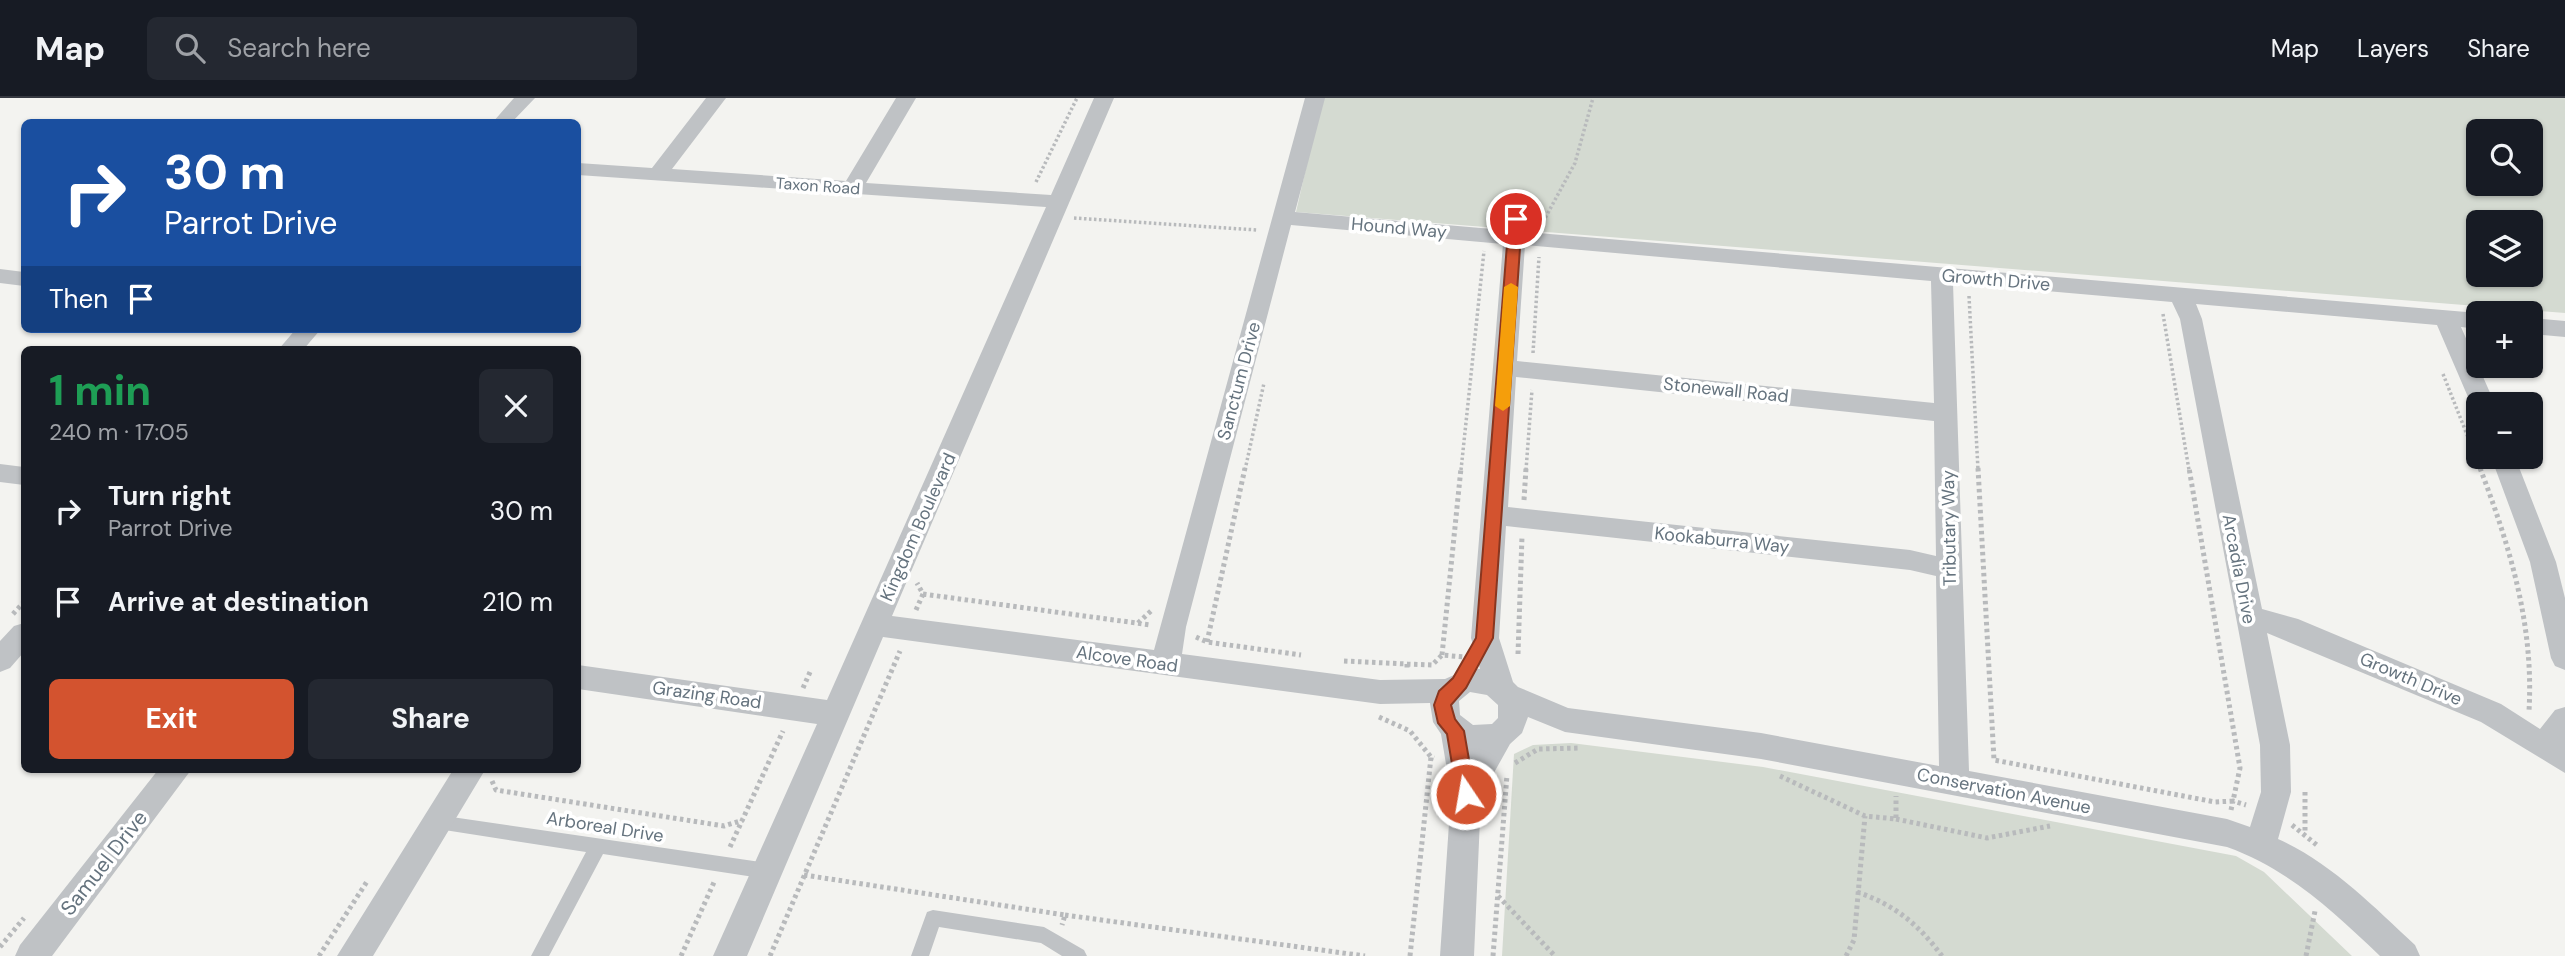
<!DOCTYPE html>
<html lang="en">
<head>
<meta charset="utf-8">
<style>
  body { margin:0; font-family:"DM Sans",sans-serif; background:#242831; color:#f1f3f6; height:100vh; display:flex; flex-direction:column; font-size:26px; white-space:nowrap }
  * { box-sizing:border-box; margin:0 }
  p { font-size:23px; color:#9ea1a6 }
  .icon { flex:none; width:38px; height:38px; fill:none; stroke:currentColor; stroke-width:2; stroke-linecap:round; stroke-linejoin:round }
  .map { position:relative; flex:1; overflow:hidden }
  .side { position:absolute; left:21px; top:248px; width:560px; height:427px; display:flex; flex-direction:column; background:#171b24; border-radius:10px; box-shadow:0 2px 5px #0004 }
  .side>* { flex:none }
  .top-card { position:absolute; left:21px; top:21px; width:560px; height:214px; border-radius:10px; box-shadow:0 2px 5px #0004; background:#1a4fa0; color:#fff; overflow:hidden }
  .tools { position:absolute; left:2466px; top:21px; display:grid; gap:14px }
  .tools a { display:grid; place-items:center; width:77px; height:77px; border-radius:10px; background:#171b24; box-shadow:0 2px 5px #0004; font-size:35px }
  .pin { position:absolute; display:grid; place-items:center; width:60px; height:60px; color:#fff; margin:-30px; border:4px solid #fff; border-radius:50%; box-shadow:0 2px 7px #0007 }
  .me { position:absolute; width:77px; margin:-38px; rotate:348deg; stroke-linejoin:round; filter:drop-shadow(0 0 5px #0008) }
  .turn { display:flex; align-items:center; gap:24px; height:147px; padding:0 28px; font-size:32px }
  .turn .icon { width:91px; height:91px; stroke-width:2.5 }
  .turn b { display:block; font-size:49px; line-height:60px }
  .then { display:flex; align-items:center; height:66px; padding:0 28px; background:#0003; gap:14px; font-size:26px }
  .round { display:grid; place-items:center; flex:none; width:74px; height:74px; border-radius:10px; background:#242831 }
  .summary { display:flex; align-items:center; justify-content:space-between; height:119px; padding:0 28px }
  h1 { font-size:42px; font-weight:700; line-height:52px; color:#1e9e55 }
  .primary-button { display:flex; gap:14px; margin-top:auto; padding:14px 28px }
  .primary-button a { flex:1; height:80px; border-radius:10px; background:#d3532f; color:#fff; font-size:28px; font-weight:700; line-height:80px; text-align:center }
  .primary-button a+a { background:#242831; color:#f1f3f6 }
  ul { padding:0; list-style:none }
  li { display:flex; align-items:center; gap:21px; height:91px; padding:0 28px }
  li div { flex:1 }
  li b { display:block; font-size:26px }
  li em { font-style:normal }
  header { display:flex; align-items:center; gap:42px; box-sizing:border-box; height:98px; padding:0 35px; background:#171b24; border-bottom:2px solid #363941 }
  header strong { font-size:33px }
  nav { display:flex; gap:38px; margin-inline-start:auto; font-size:24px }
  .search { width:490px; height:63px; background:#242831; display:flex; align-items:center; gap:18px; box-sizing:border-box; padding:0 24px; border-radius:10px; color:#9ea1a6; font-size:26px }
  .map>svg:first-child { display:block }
</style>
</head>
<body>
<header>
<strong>Map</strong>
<div class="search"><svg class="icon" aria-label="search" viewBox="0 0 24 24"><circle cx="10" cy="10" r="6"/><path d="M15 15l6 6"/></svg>Search here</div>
<nav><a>Map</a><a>Layers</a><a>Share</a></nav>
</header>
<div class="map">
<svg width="2565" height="858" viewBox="0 0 2565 858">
  <rect width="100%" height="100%" fill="#f3f3f0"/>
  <path fill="#d4dad1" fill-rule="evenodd" d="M1322,0H2565V215L1296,114ZM2478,33H2530V86H2478ZM2478,124H2530V177H2478Z
    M1571,645L1763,669L2236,758L2264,774L2352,858H1502L1514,656L1533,647Z"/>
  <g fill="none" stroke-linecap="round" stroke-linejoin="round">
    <path stroke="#b8babc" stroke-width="3.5" stroke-dasharray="2.5 2.5" stroke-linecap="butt" d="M1036,84L1077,0
      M1074,120L1257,132
      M1543,124L1575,65L1593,0
      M1969,198L1978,372
      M2163,216L2189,372
      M1533,255L1539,159
      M2443,276L2481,372
      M1245,372L1264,285
      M1461,372L1484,153
      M1526,372L1532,292"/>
    <path stroke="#b8babc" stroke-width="5" stroke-dasharray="3.5 3.5" stroke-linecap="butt" d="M1978,370L1994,662L2215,704L2233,703L2240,670L2189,370
      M2480,370C2510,449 2534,527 2529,613
      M1524,402L1526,370
      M923,496L1151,527
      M916,512L923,496L917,485
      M13,516L24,504
      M1138,525L1152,512
      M1196,539L1207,544L1301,557
      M1207,544L1245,370
      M1518,556L1522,438
      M1442,557L1461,370
      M1344,563L1407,566V572
      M1407,566L1432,567L1442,557L1464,559
      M803,590L810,574
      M1379,619L1410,633L1431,659
      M1515,665L1538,651L1581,650
      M1780,678L1865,718L1896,721V698
      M492,683L496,692L724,728L743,722
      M2305,694V734
      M2231,712L2233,703L2246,707
      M1896,721L1987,740L2050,728
      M2292,727L2318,748
      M730,749L783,633
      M804,777L1065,817L1062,827
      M1857,794C1895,807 1918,826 1942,858
      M1498,798L1555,858
      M1065,817L1365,858
      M0,849L24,820
      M319,858L368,782
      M681,858L715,782
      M770,858L900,553
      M1410,858L1431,659L1434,660
      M1493,858L1507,677
      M1846,858L1854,842L1865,718
      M2306,858L2315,813"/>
    <path fill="#bfc2c5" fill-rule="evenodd" d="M438,717L767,765L773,767L775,773L773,779L767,781L603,756L549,858H531L586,754L438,731L432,729L430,724L432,719Z
      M933,812L1044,829L1084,852L1087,858H1062L1041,845L939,829L929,858H911L927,814Z"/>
    <path fill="#bfc2c5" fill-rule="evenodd" d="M514,0H535L512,24H493Z
      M706,0H726L672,71L846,83L896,0H916L866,85L1051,97L1094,0H1114L892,518L1154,552L1305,0H1325L1295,114L1504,132L1505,121L1516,115L1527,121L1526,134L2478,215V231L2461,229L2495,306H2478V313L2471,306L2437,227L2196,206L2202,221L2262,511L2298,521L2501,606L2540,631L2555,612L2565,609V675L2481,624L2267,535L2290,647L2291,694L2278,741C2331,765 2372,807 2415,847L2420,858H2380C2333,813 2288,771 2227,749L1761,661L1565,634L1528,619L1522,635L1510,646L1481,698L1474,858H1440L1451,696L1441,636L1433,624L1430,605L1380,606L883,539L747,858H713L817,626L578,591V567L827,602L1046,109L578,77V65L652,70ZM1291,127L1503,146L1471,540L1480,571L1470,570L1445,581L1380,582L1182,556L1186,529ZM1525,147L1931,183L1934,305L1517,263ZM1953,185L2172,204L2180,221L2260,647L2261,694L2250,729L2227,721L1969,673ZM1516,279L1934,323L1936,458L1910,452L1508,409ZM1506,428L1910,472L1936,478L1939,668L1761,635L1568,610L1518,589L1513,584L1499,540ZM1470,594L1487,597L1498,607V620L1492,626L1473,627L1460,617L1459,603Z
      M0,171L24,174V188L0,185Z
      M2530,220L2565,223V239L2530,236Z
      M296,231H321L303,252H278Z
      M2491,359H2515L2556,464L2565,500V572L2555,568L2551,560L2530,464Z
      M0,366L24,369V387L0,384Z
      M24,525V554L10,570L0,574V543L14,528Z
      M158,672H191L52,858H15L20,847Z
      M453,672H485L373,858H337Z"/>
  </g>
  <path fill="#d3532f" stroke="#89361f" stroke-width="2" d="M1516,117L1522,121L1493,540L1466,590L1451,607L1455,621L1464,633L1475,696L1473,701L1466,704L1460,701L1457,696L1447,636L1438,625L1434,607L1439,593L1453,580L1476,540L1509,121Z"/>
  <path fill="#f59e0b" d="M1511,185L1518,189L1510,308L1503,313L1495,308L1504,189Z"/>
  <g text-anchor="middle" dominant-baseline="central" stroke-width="7" stroke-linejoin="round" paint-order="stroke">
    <g font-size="16" fill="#65737e" stroke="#fff">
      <text transform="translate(818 88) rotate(4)">Taxon Road</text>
    </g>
    <g font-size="18" fill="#65737e" stroke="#fff">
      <text transform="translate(1399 130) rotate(5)">Hound Way</text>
      <text transform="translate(1996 182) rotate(5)">Growth Drive</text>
      <text transform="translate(1239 283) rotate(-75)">Sanctum Drive</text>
      <text transform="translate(1726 292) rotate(6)">Stonewall Road</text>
      <text transform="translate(918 429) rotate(-66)">Kingdom Boulevard</text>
      <text transform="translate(1949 430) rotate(-91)">Tributary Way</text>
      <text transform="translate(1722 442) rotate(6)">Kookaburra Way</text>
      <text transform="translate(2239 471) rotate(79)">Arcadia Drive</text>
      <text transform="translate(1127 561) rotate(8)">Alcove Road</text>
      <text transform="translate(2411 581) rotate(23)">Growth Drive</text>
      <text transform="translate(707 597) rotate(8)">Grazing Road</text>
      <text transform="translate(2004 693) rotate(11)">Conservation Avenue</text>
      <text transform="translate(605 729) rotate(9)">Arboreal Drive</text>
    </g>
    <g font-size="21" fill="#65737e" stroke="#fff">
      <text transform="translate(104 765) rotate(-52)">Samuel Drive</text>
    </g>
  </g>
</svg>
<div class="tools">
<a><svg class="icon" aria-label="search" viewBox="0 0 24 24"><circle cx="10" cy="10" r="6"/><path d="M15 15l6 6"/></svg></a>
<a><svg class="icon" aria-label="layers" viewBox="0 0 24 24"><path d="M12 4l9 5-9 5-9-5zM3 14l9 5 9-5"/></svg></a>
<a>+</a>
<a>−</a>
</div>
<div class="pin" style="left:1516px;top:121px;background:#d93025"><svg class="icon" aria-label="arrive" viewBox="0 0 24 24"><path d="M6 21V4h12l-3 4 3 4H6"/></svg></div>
<svg class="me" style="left:1466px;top:696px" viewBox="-20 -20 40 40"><circle r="17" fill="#d3532f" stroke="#fff" stroke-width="3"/><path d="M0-11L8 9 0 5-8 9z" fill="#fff"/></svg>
<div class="top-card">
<div class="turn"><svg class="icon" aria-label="right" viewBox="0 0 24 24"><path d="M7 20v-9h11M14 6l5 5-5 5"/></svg><div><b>30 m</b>Parrot Drive</div></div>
<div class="then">Then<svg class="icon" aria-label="arrive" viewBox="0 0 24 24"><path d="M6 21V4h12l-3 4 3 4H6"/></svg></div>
</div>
<section class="side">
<div class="summary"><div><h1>1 min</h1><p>240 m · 17:05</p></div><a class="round"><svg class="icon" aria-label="close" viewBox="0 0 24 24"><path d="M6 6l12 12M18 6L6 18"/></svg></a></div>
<ul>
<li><svg class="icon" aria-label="right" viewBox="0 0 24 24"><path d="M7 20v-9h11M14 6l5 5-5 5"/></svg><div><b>Turn right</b><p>Parrot Drive</p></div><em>30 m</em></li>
<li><svg class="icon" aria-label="arrive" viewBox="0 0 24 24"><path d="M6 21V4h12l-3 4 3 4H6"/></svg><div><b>Arrive at destination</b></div><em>210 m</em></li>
</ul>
<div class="primary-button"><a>Exit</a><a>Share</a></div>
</section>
</div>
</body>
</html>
